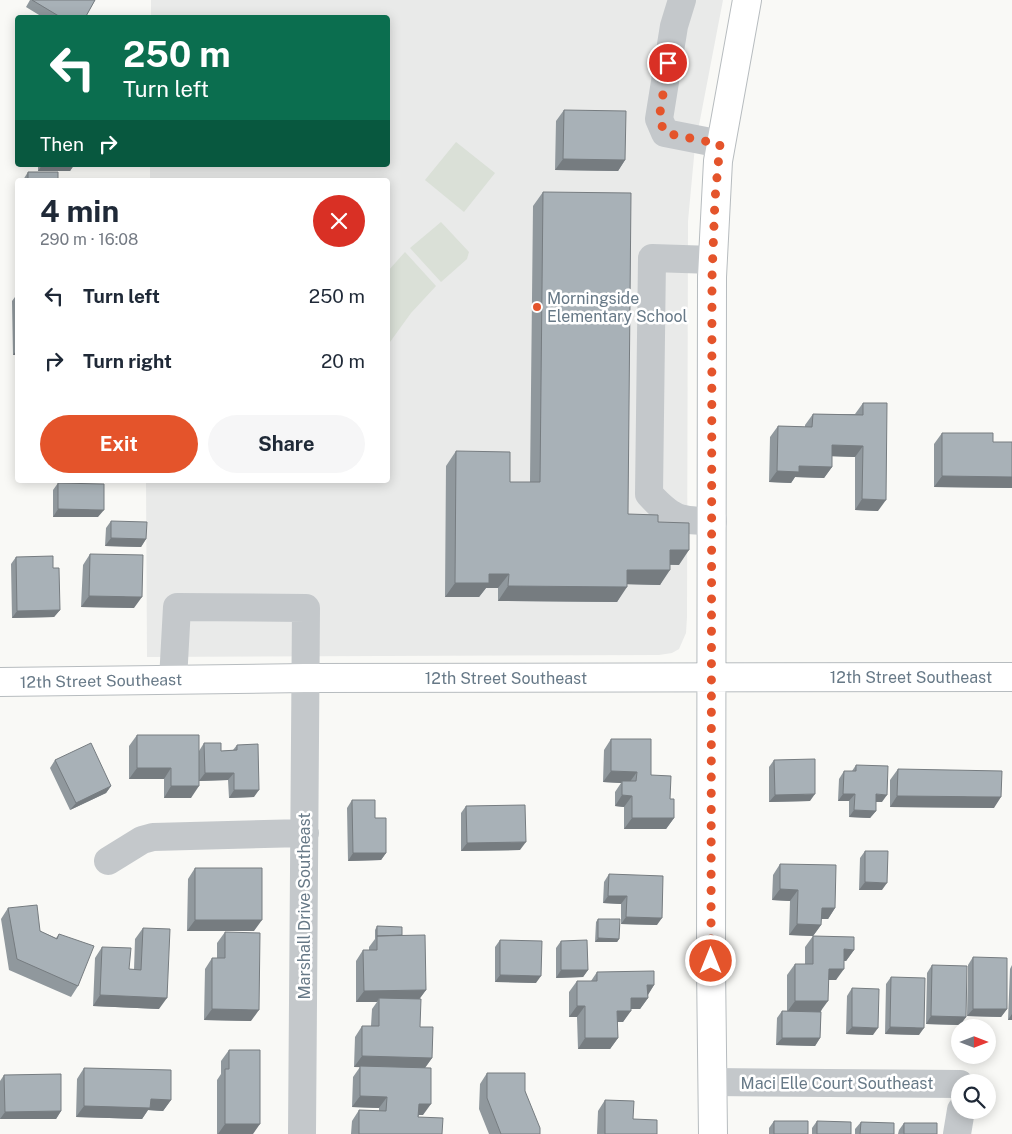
<!DOCTYPE html>
<html lang="en">
<head>
<meta charset="utf-8">
<style>
  body { margin:0; font-family:"Public Sans",sans-serif; background:#f6f6f7; color:#1f2937; height:100vh; display:flex; flex-direction:column; font-size:19px; white-space:nowrap }
  * { box-sizing:border-box; margin:0 }
  p { font-size:16px; color:#747a83 }
  .icon { flex:none; width:28px; height:28px; fill:none; stroke:currentColor; stroke-width:2; stroke-linecap:round; stroke-linejoin:round }
  .map { position:relative; flex:1; overflow:hidden }
  .drawer { position:absolute; left:15px; top:178px; width:375px; height:305px; display:flex; flex-direction:column; background:#fff; border-radius:5px; box-shadow:0 2px 12px #0003 }
  .drawer>* { flex:none }
  .banner { position:absolute; left:15px; top:15px; width:375px; height:152px; border-radius:5px; box-shadow:0 2px 12px #0003; background:#0b6e4f; color:#fff; overflow:hidden }
  .needle { width:32px; rotate:90deg }
  .controls { position:absolute; left:951px; top:1019px; display:grid; gap:10px }
  .controls a { display:grid; place-items:center; width:45px; height:45px; border-radius:50%; background:#fff; box-shadow:0 2px 12px #0003; font-size:25px }
  .pin { position:absolute; display:grid; place-items:center; width:42px; height:42px; color:#fff; margin:-21px; border:2px solid #fff; border-radius:50%; box-shadow:0 1px 5px #0007 }
  .me { position:absolute; width:55px; margin:-28px; rotate:0deg; stroke-linejoin:round; filter:drop-shadow(0 0 4px #0008) }
  .turn { display:flex; align-items:center; gap:18px; height:105px; padding:0 25px; font-size:22px }
  .turn .icon { width:65px; height:65px; stroke-width:2.5 }
  .turn b { display:block; font-size:35px; line-height:42px }
  .then { display:flex; align-items:center; height:48px; padding:0 25px; background:#0003; gap:10px; font-size:19px }
  .round { display:grid; place-items:center; flex:none; width:52px; height:52px; border-radius:26px; background:#f6f6f7 }
  .summary { display:flex; align-items:center; justify-content:space-between; height:85px; padding:0 25px }
  h1 { font-size:30px; font-weight:700; line-height:38px }
  .cta { display:flex; gap:10px; margin-top:auto; padding:10px 25px }
  .cta a { flex:1; height:58px; border-radius:30px; background:#e4542b; color:#fff; font-size:20px; font-weight:700; line-height:58px; text-align:center }
  .cta a+a { background:#f6f6f7; color:#1f2937 }
  ul { padding:0; list-style:none }
  li { display:flex; align-items:center; gap:15px; height:65px; padding:0 25px }
  li div { flex:1 }
  li b { display:block; font-size:19px }
  li em { font-style:normal }
  .map>svg:first-child { display:block }
</style>
</head>
<body>
<div class="map">
<svg width="1012" height="1134" viewBox="0 0 1012 1134">
  <rect width="100%" height="100%" fill="#f9f9f6"/>
  <path fill="#e9eae9" d="M151,0H723L695,146L688,221L687,617L686,633L679,649L672,653L659,655L147,657L146,480H388V180H150V165H388V18L151,17Z"/>
  <path fill="#dae0d7" d="M456,142L495,173L464,212L425,180Z
    M441,222L469,252L467,259L441,282L410,248Z
    M405,252L436,286L411,313L390,342L388,340V271Z"/>
  <g fill="none" stroke-linecap="round" stroke-linejoin="round">
    <defs>
      <path id="major" d="M0,682L305,678L1012,677
        M713,1134L711,966L712,277L718,161L747,0"/>
    </defs>
    <use href="#major" stroke="#b7bcbf" stroke-width="30"/>
    <path stroke="#c4c8cb" stroke-width="28" d="M682,0L674,26L659,119L665,133L721,144
      M713,521C679,521 672,519 649,494L652,258L713,260
      M173,680L177,607L306,608L302,1134
      M108,861L142,840L153,837L305,833
      M713,1082L960,1084
      M957,1134L961,1110"/>
    <use href="#major" stroke="#fff" stroke-width="28"/>
  </g>
  <path fill="#90989d" d="M30,0H95L85,18H44L26,7Z
    M564,110L625,160L618,171L555,170L556,121Z
    M38,165H74L70,171H38Z
    M28,172L58,180H23Z
    M543,192L628,514L658,522L679,565H670L660,585L627,584L617,602L498,601V588H486L479,597H445L446,466L456,451L510,482H530L533,206Z
    M18,293V355H13L12,301Z
    M863,403L878,511L855,510V457L832,456V467L824,478L795,477L791,483L769,482L770,437L778,426L805,427V425L813,414H855Z
    M942,433L993,442H1012V488L934,487V444Z
    M58,483L98,517H53V490Z
    M111,521L146,539L141,547L105,546L106,528Z
    M90,554L134,608L81,607L83,565Z
    M16,557L53,568L60,610L54,617L12,618L11,564Z
    M137,735L199,751L204,743L221,751L233,750L237,745L254,797L229,798L228,780L199,781V759L191,798H164V779H129V746Z
    M611,739L651,775L670,799L674,818L666,829H624V807L615,806V792L621,783L603,782L604,750Z
    M55,760L111,786L106,793L70,810L50,768Z
    M774,760L810,801L769,802V767Z
    M856,765L882,802H876V811L870,818L849,817V801H838L839,779L844,771H852Z
    M898,769L994,808L890,807V780Z
    M352,800L375,818L386,853L381,860L348,861L347,808Z
    M466,806L520,850L461,851V813Z
    M865,851L882,890H859L860,858Z
    M780,864L835,908L828,919H821V925L813,936L789,935L790,901L772,900L773,875Z
    M195,868L254,931H187L188,879Z
    M609,874L657,925L621,924V904L603,903L604,882Z
    M8,908L40,931L56,938L59,934L78,986L71,997L9,970L1,919Z
    M598,919L619,939L617,942H595L596,922Z
    M377,926L402,935L426,990L419,999L420,1027L432,1058L425,1068L423,1115H419L418,1117L442,1134H351L352,1121L359,1110L379,1111V1108L352,1107L353,1077L360,1067H354L355,1037L362,1026H371L372,1009L377,1002H356V961L363,950H369V947L375,939V930Z
    M143,928L159,1009L93,1006L95,958L102,947L129,969L134,970L135,939Z
    M225,932L251,1021L204,1020L205,969L212,958H217V943Z
    M813,936L854,950L846,961H844L836,980H828L821,1012L820,1038L815,1046L776,1045L777,1018L782,1011H787V975L795,964H805V947Z
    M500,940L536,983L495,982V947Z
    M561,941L588,970L583,977L556,978V948Z
    M973,957L1007,1009L1001,1017L967,1016L968,965Z
    M932,965L966,1017L960,1025L926,1024L927,973Z
    M1012,965V1020H1008L1010,969Z
    M597,972L654,985L648,995V998L640,1009H631L623,1022H617L618,1038L610,1049H578L577,1017H569V992L577,981H591Z
    M891,977L919,1035L885,1034L886,984Z
    M852,988L873,1035L846,1034L847,996Z
    M229,1050L253,1134H217V1080L221,1074V1061Z
    M84,1068L171,1100L163,1111L148,1110L142,1119L76,1117L77,1079Z
    M487,1073L525,1091L540,1134H489L479,1109L480,1084Z
    M4,1075L61,1111L56,1119H0V1081Z
    M605,1100L633,1119L657,1134H597L598,1111Z
    M774,1121L808,1134H769V1128Z
    M817,1121L851,1134H812V1128Z
    M861,1122L894,1134H855V1129Z
    M904,1123L937,1134H898L899,1130Z"/>
  <path fill="#767c80" d="M563,159L625,160L618,171L555,170Z
    M42,165H74L70,171H38Z
    M18,348V355H13Z
    M832,445L863,446L855,457L824,456Z
    M799,466L832,467L824,478L795,477L791,483L769,482L777,471Z
    M942,476L1012,477V488L934,487Z
    M862,499L886,500L878,511L855,510Z
    M58,509L104,510L98,517H53Z
    M111,538L146,539L141,547L105,546Z
    M670,550H689L679,565L660,564Z
    M627,570H670L660,585L617,584Z
    M489,574H509L498,588H486L479,597H445L455,583Z
    M508,586L627,587L617,602L498,601Z
    M89,596L142,597L134,608L81,607Z
    M60,610L54,617L12,618L17,611Z
    M137,768H171L164,779H129Z
    M611,771L637,772L629,783L622,781L621,783L603,782Z
    M205,773H234L228,780L199,781Z
    M111,786L106,793L70,810L76,803Z
    M171,786H199L191,798H164Z
    M234,790H259L254,797L229,798Z
    M815,794L810,801L769,802L775,795Z
    M843,794H855L849,801H838Z
    M876,794L887,795L882,802H871Z
    M622,795L632,796L624,807L615,806Z
    M897,796L1001,797L994,808L890,807Z
    M854,810L876,811L870,818L849,817Z
    M632,818H674L666,829H624Z
    M526,842L520,850L461,851L467,843Z
    M353,853H386L381,860L348,861Z
    M865,882L887,883L882,890H859Z
    M780,889L798,890L790,901L772,900Z
    M608,896H627L621,904L603,903Z
    M822,908H835L828,919H814Z
    M626,917L662,918L657,925L621,924Z
    M195,920H262L254,931H187Z
    M797,924L821,925L813,936L789,935Z
    M598,938L619,939L617,942H595Z
    M844,949L854,950L846,961L836,960Z
    M829,969H844L836,980H821Z
    M561,970H588L583,977L556,978Z
    M500,975L541,976L536,983L495,982Z
    M647,985H654L647,996Z
    M426,990L418,1001L379,998L377,1002H356L364,991Z
    M100,995L167,998L159,1009L93,1006Z
    M631,998H648L640,1009H623Z
    M795,1001H828L820,1012H787Z
    M577,1006H585L577,1017H569Z
    M212,1009L259,1010L251,1021L204,1020Z
    M973,1009H1007L1001,1017L967,1016Z
    M617,1011H631L623,1022H610Z
    M1012,1014V1020H1008Z
    M931,1016L966,1017L960,1025L926,1024Z
    M852,1027L878,1028L873,1035L846,1034Z
    M890,1027L924,1028L919,1035L885,1034Z
    M585,1038H618L610,1049H578Z
    M782,1038H820L815,1046L776,1045Z
    M362,1056L432,1058L424,1069L354,1067Z
    M360,1096L387,1097L379,1108L352,1107Z
    M151,1099L171,1100L163,1111L148,1110L142,1119L76,1117L84,1106Z
    M419,1104H431L423,1115H411Z
    M61,1111L56,1119H0L5,1112Z
    M225,1124H260L253,1134H218Z"/>
  <path fill="#a8b1b7" stroke="#767c80" d="M32,0H95L85,18H62Z
    M564,110L626,111L625,160L563,159Z
    M28,172H58V180H28Z
    M543,192L631,193L628,514L658,515V522L689,523V550H670V570H627V587L508,586L509,574H489V583H455L456,451L510,452V482H540Z
    M863,403H887L886,500L862,499L863,446L832,445V467L799,466V472L777,471L778,426L812,427L813,414L863,415Z
    M942,433H993V442H1012V477L942,476Z
    M58,483L104,484V510L58,509Z
    M111,521L147,522L146,539L111,538Z
    M90,554L143,555L142,597L89,596Z
    M53,556V568H59L60,610L17,611L16,557Z
    M137,735H199V786H171V768H137Z
    M611,739H651V775L671,776L670,799H674V818H632V796L622,795V781H636L637,772L611,771Z
    M91,743L111,786L76,803L55,760Z
    M204,743H221V751L237,750V745L258,744L259,790H234V773H205Z
    M815,759V794L775,795L774,760Z
    M856,765L888,766L887,795L876,794V811L854,810L855,794H843L844,771H856Z
    M898,769L1002,771L1001,797L897,796Z
    M352,800H375V818H386V853H353Z
    M525,805L526,842L467,843L466,806Z
    M865,851H888L887,883L865,882Z
    M780,864L836,865L835,908H822L821,925L797,924L798,890L780,889Z
    M195,868H262V920H195Z
    M609,874L663,876L662,918L626,917L627,896H608Z
    M37,905L40,931L57,939L59,934L94,946L78,986L17,959L8,908Z
    M598,919H620L619,939L598,938Z
    M377,926L402,927V935L377,936Z
    M143,928L170,929L167,998L100,995L102,947L131,948L129,969L141,970Z
    M225,932L260,933L259,1010L212,1009V958H225Z
    M425,935L426,990L364,991L363,950H377V936Z
    M813,936L854,937V950L844,949V969H829L828,1001H795V964H813Z
    M500,940L542,941L541,976L500,975Z
    M587,940L588,970H561V941Z
    M973,957L1007,958V1009H973Z
    M932,965L967,966L966,1017L931,1016Z
    M654,971V985H647L648,998H631V1011H617L618,1038H585V1006H577V981H597V972Z
    M891,977L925,978L924,1028L890,1027Z
    M852,988L879,989L878,1028L852,1027Z
    M379,998L421,999L420,1027H433L432,1058L362,1056V1026H379Z
    M782,1011L821,1012L820,1038H782Z
    M229,1050H260V1124H225V1069H229Z
    M360,1066L431,1068V1104H419L418,1117L443,1118L442,1134H359V1110L386,1111L387,1097L360,1096Z
    M84,1068L171,1070V1100L151,1099L150,1108L84,1106Z
    M487,1073H525V1091L540,1128V1134H501L487,1098Z
    M61,1074V1111L5,1112L4,1075Z
    M605,1100L634,1101L633,1119L657,1120V1134H605Z
    M774,1121H808V1134H774Z
    M817,1121L851,1122V1134H817Z
    M861,1122L894,1123V1134H860Z
    M904,1123H937V1134H904Z"/>
  <g fill="none" stroke-linecap="round" stroke-linejoin="round">
    <path stroke="#e4542b" stroke-width="9" stroke-dasharray="0 16.2" d="M668,63L659,119L665,133L720,144L715,199L712,277L711,961"/>
  </g>
  <circle fill="#e4542b" stroke="#fff" stroke-width="2" cx="537" cy="307" r="5"/>
  <g text-anchor="middle" dominant-baseline="central" stroke-width="5" stroke-linejoin="round" paint-order="stroke">
    <g font-size="16" fill="#677987" stroke="#fff" text-anchor="start">
      <text x="547" y="298">Morningside<tspan x="547" dy="18">Elementary School</tspan></text>
    </g>
    <g font-size="16" fill="#677987" stroke="#fff">
      <text x="911" y="677">12th Street Southeast</text>
      <text x="506" y="678">12th Street Southeast</text>
      <text transform="translate(101 681) rotate(-1)">12th Street Southeast</text>
      <text transform="translate(304 906) rotate(-90)">Marshall Drive Southeast</text>
      <text x="837" y="1083">Maci Elle Court Southeast</text>
    </g>
  </g>
</svg>
<div class="controls">
<a><svg class="needle" viewBox="-14 -14 28 28"><path d="M0-13l5 13h-10z" fill="#e53935"/><path d="M0 13l5-13h-10z" fill="#747a83"/></svg></a>
<a><svg class="icon" aria-label="search" viewBox="0 0 24 24"><circle cx="10" cy="10" r="6"/><path d="M15 15l6 6"/></svg></a>
</div>
<div class="pin" style="left:668px;top:63px;background:#d93025"><svg class="icon" aria-label="arrive" viewBox="0 0 24 24"><path d="M6 21V4h12l-3 4 3 4H6"/></svg></div>
<svg class="me" style="left:711px;top:961px" viewBox="-20 -20 40 40"><circle r="17" fill="#e4542b" stroke="#fff" stroke-width="3"/><path d="M0-11L8 9 0 5-8 9z" fill="#fff"/></svg>
<div class="banner">
<div class="turn"><svg class="icon" aria-label="left" viewBox="0 0 24 24"><path d="M17 20v-9H6M10 6l-5 5 5 5"/></svg><div><b>250 m</b>Turn left</div></div>
<div class="then">Then<svg class="icon" aria-label="right" viewBox="0 0 24 24"><path d="M7 20v-9h11M14 6l5 5-5 5"/></svg></div>
</div>
<section class="drawer">
<div class="summary"><div><h1>4 min</h1><p>290 m · 16:08</p></div><a class="round" style="background:#d93025;color:#fff"><svg class="icon" aria-label="close" viewBox="0 0 24 24"><path d="M6 6l12 12M18 6L6 18"/></svg></a></div>
<ul>
<li><svg class="icon" aria-label="left" viewBox="0 0 24 24"><path d="M17 20v-9H6M10 6l-5 5 5 5"/></svg><div><b>Turn left</b></div><em>250 m</em></li>
<li><svg class="icon" aria-label="right" viewBox="0 0 24 24"><path d="M7 20v-9h11M14 6l5 5-5 5"/></svg><div><b>Turn right</b></div><em>20 m</em></li>
</ul>
<div class="cta"><a>Exit</a><a>Share</a></div>
</section>
</div>
</body>
</html>
